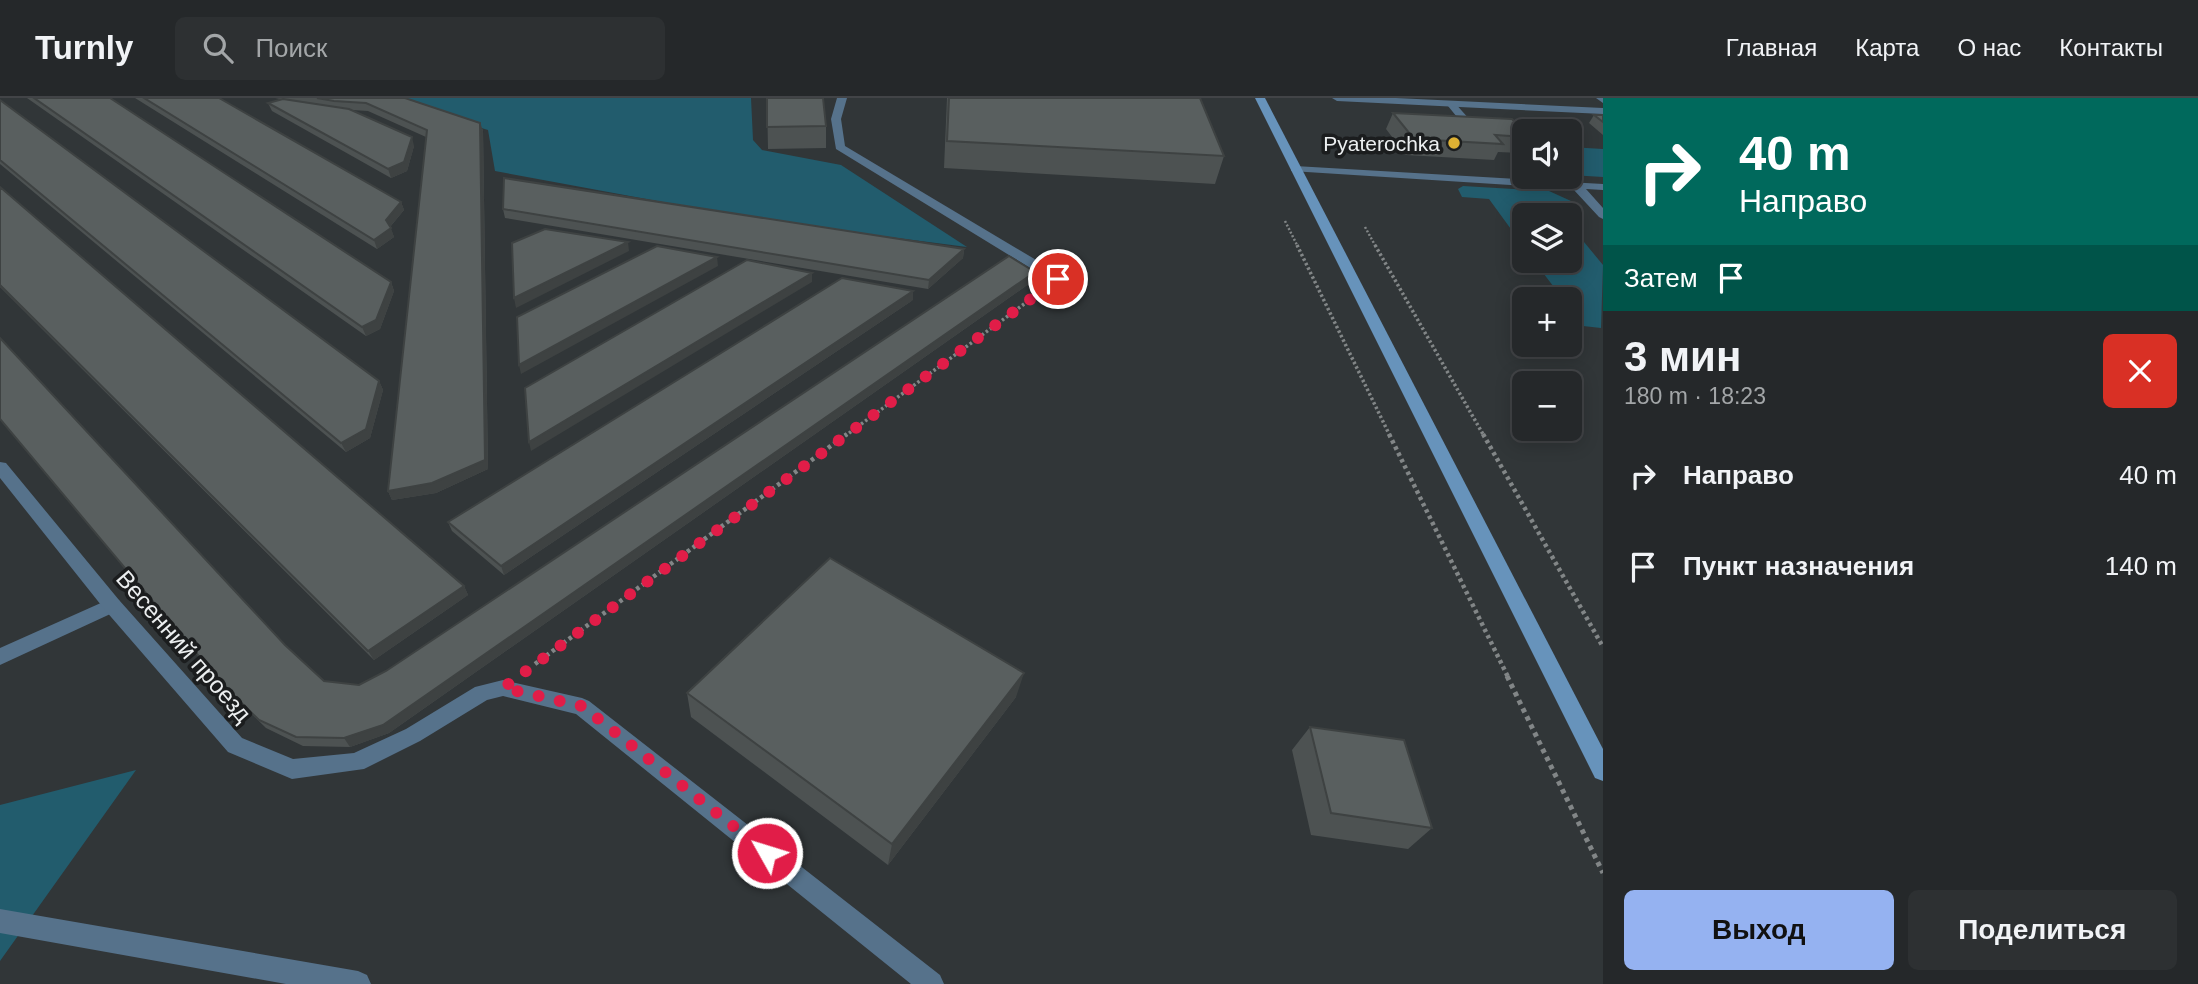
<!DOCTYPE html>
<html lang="ru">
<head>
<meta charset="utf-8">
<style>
  body { margin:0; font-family:Helvetica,sans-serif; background:#2d3032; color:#f1f3f6; height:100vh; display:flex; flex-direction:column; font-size:26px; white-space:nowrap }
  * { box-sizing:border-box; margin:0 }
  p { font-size:23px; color:#a3a6a8 }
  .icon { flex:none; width:38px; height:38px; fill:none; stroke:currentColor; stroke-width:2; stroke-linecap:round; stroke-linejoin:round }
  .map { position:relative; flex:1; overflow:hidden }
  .panel { display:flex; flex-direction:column; background:#25282a; width:595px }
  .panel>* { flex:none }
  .banner { background:#00695c; color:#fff; overflow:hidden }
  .fabs { position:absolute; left:1512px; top:21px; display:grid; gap:14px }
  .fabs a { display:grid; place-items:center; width:70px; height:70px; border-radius:10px; background:#25282a; box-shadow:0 4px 18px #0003,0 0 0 2px #424447; font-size:35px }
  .pin { position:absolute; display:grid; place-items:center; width:60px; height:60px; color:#fff; margin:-30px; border:4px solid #fff; border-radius:50%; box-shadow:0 2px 7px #0007 }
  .me { position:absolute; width:77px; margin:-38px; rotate:309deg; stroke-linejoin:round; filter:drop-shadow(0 0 5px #0008) }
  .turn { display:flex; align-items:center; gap:24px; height:147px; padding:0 21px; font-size:32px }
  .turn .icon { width:91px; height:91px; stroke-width:2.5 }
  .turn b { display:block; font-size:49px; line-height:60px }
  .then { display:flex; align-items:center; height:66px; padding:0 21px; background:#0003; gap:14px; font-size:26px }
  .round { display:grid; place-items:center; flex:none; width:74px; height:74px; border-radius:10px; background:#2d3032 }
  .summary { display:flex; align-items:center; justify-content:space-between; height:119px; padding:0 21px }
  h1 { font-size:42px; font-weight:700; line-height:52px }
  .cta { display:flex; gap:14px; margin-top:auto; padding:14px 21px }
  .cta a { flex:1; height:80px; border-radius:10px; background:#95b2f1; color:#111; font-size:28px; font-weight:700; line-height:80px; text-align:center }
  .cta a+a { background:#2d3032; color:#f1f3f6 }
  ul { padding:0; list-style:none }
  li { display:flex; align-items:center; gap:21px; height:91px; padding:0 21px }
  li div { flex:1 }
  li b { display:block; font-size:26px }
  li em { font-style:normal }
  header { display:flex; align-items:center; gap:42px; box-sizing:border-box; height:98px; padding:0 35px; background:#25282a; border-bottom:2px solid #424447 }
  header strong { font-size:33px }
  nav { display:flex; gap:38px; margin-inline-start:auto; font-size:24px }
  .search { width:490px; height:63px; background:#2d3032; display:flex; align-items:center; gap:18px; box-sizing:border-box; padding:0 24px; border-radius:10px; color:#a3a6a8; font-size:26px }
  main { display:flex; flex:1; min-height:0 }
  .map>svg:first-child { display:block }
</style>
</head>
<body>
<header>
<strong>Turnly</strong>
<div class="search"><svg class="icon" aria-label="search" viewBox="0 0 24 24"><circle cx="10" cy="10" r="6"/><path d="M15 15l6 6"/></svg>Поиск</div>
<nav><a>Главная</a><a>Карта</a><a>О нас</a><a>Контакты</a></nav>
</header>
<main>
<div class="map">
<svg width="1603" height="886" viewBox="0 0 1603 886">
  <rect width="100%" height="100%" fill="#313638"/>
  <path fill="#225c6d" d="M362,0H751L753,42L762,52L841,67L967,149L766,123L495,73L488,32L409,8Z
    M1570,49L1603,51V79L1570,77Z
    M1463,88L1549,93L1582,108L1553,107L1561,117H1524V149L1489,101L1462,99L1458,91Z
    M1570,127L1603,167L1601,230L1583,228L1570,211V201H1563L1534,163H1570Z
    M136,672L0,863V707Z"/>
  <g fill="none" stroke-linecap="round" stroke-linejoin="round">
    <path stroke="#828687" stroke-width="2.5" stroke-dasharray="2 2" stroke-linecap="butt" d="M1285,123L1298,149
      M1365,129L1376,149"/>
    <path stroke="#828687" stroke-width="3.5" stroke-dasharray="2.5 2.5" stroke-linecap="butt" d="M1297,147L1390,338
      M1375,147L1484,338
      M845,338L1035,198"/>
    <path stroke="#828687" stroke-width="4.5" stroke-dasharray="3.5 3.5" stroke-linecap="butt" d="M1389,336L1508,579
      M1483,336L1603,549
      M535,566L847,336"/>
    <path stroke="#828687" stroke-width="5" stroke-dasharray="4.5 4.5" stroke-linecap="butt" d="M1507,578L1603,775"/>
    <path fill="#56728b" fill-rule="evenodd" d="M837,0H847L841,21L845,48L1063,178V184H1053L836,51L831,21Z
      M1596,0H1603V5Z
      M1448,4H1454L1478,31V35H1470L1448,8Z
      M1295,68L1603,86V92L1586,91L1603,110V121L1599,119L1573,91L1291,73V69Z
      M112,500L119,502L121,507L119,512L0,567V550Z
      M0,811L358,873L367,877L371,886H286L0,835Z"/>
    <path fill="#56728b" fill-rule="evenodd" d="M1332,0H1396L1603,10V16L1337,3Z
      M0,364L6,365L119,502L242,640L293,661L354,655L406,631L475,589L503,582L582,600L589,603L940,877L944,886H911L576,616L503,598L487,602L420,643L364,671L292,681L228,654L105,512L0,380Z"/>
    <path fill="#6793bb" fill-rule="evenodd" d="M1255,0H1265L1603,651V683L1595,680Z"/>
  </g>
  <path fill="#4d5252" d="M27,0H110L391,184L394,193L380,231L366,238Z
    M135,0H219L401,104L404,112L390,129L394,139L377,151Z
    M275,0H405L480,25L483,33L488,371L436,395L392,402L388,393L426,39L368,13L352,12L414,48L407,73L391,80L272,13L268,5L281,1Z
    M767,0L826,28V50L768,51Z
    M947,0H1200L1224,58L1215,86L944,70Z
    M0,2L379,283L383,292L370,340L346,354L0,66Z
    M1393,15L1524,33V49L1521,55L1498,54L1494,62L1406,57L1386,31Z
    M1594,17H1603V37L1589,25Z
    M0,89L464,488L468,497L374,562L0,189Z
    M503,111L964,151L963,160L928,191L505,120Z
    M1035,174L1033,183L389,635L350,649L303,648L266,630L231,596L0,321L285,547L324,583L359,587L386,573Z
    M913,202L504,477L452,433L448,424Z
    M687,595L1016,599L888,767L691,619Z
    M1310,629L1432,730L1408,751L1311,737L1292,652Z"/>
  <path fill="#3e4242" d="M480,25L483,33L488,371L436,395L392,402L388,393Z
    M412,39L414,48L407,73L391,80L388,71Z
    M401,104L404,112L389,130L386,122Z
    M391,130L394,139L377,151L374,142Z
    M628,144L629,153L516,210L514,200Z
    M964,151L963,160L928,191L929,182Z
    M717,159L718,168L521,276L519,267Z
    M1035,174L1033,183L389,635L350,649L344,640Z
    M812,175V184L531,353L529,344Z
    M391,184L394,193L380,231L366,238L362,229Z
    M913,193V202L504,477L501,468Z
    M379,283L383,292L370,340L346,354L341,345Z
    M464,488L468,497L374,562L368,553Z
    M1024,575L1016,599L888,767L892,746Z"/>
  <path fill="#595f5f" stroke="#3e4242" stroke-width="2" d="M34,0H110L391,184L376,222L362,229Z
    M144,0H219L401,104L386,122L391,130L374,142Z
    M317,0H405L480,25L485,362L432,385L388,393L427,32L366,5L334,3Z
    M767,0H823L826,28L767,29Z
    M949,0H1200L1224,58L947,43Z
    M283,1L349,11L412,39L404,64L388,71L268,5Z
    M0,2L379,283L366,331L341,345L0,62Z
    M1393,15L1512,21L1524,33V39L1495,37L1503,46L1414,41Z
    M1594,17H1603V24Z
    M504,80L964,151L929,182L503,111Z
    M0,89L464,488L368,553L0,187Z
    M545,131L628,144L514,200L512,145Z
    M657,148L717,159L519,267L517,219Z
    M1009,158L1035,174L383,627L344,640L296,639L259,622L223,587L0,321V240L285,547L324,583L359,587L386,573Z
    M747,162L812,175L529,344L525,290Z
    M842,180L913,193L501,468L448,424Z
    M830,460L1024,575L892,746L687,595Z
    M1310,629L1404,642L1432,730L1331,715Z"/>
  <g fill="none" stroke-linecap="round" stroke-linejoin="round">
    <path stroke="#e11d48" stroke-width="12" stroke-dasharray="0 21.6" d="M767,755L582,608L503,590L1058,181"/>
  </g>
  <circle fill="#deb133" stroke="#1b1d1e" stroke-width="2.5" cx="1454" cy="45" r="7"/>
  <g text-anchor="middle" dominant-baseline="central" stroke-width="7" stroke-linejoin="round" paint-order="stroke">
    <g font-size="21" fill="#eceff0" stroke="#1b1d1e" text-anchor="end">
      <text x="1440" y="45">Pyaterochka</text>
    </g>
    <g font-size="24" fill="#eceff0" stroke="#1b1d1e">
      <text transform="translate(184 548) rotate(49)">Весенний проезд</text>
    </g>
  </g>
</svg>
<div class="fabs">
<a><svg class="icon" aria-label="sound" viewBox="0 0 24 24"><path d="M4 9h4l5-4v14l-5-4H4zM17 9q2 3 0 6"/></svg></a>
<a><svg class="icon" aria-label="layers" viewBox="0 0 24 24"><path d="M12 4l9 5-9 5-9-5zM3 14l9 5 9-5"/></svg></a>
<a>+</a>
<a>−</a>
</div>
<div class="pin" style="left:1058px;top:181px;background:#d93025"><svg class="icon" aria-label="arrive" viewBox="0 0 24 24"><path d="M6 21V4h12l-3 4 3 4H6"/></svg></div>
<svg class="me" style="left:767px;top:755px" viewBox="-20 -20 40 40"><circle r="17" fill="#e11d48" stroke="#fff" stroke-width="3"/><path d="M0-11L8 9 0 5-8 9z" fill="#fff"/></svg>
</div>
<section class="panel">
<div class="banner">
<div class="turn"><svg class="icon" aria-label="right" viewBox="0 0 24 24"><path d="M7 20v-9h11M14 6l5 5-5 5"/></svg><div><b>40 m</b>Направо</div></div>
<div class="then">Затем<svg class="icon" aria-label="arrive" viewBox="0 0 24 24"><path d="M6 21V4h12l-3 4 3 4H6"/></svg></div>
</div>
<div class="summary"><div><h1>3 мин</h1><p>180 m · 18:23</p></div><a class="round" style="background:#d93025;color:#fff"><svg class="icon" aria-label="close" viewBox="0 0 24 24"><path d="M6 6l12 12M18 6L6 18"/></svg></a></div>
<ul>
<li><svg class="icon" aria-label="right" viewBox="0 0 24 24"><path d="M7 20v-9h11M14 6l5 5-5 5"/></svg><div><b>Направо</b></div><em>40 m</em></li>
<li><svg class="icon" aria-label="arrive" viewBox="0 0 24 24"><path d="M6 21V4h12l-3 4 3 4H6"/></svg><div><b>Пункт назначения</b></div><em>140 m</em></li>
</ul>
<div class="cta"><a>Выход</a><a>Поделиться</a></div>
</section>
</main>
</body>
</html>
